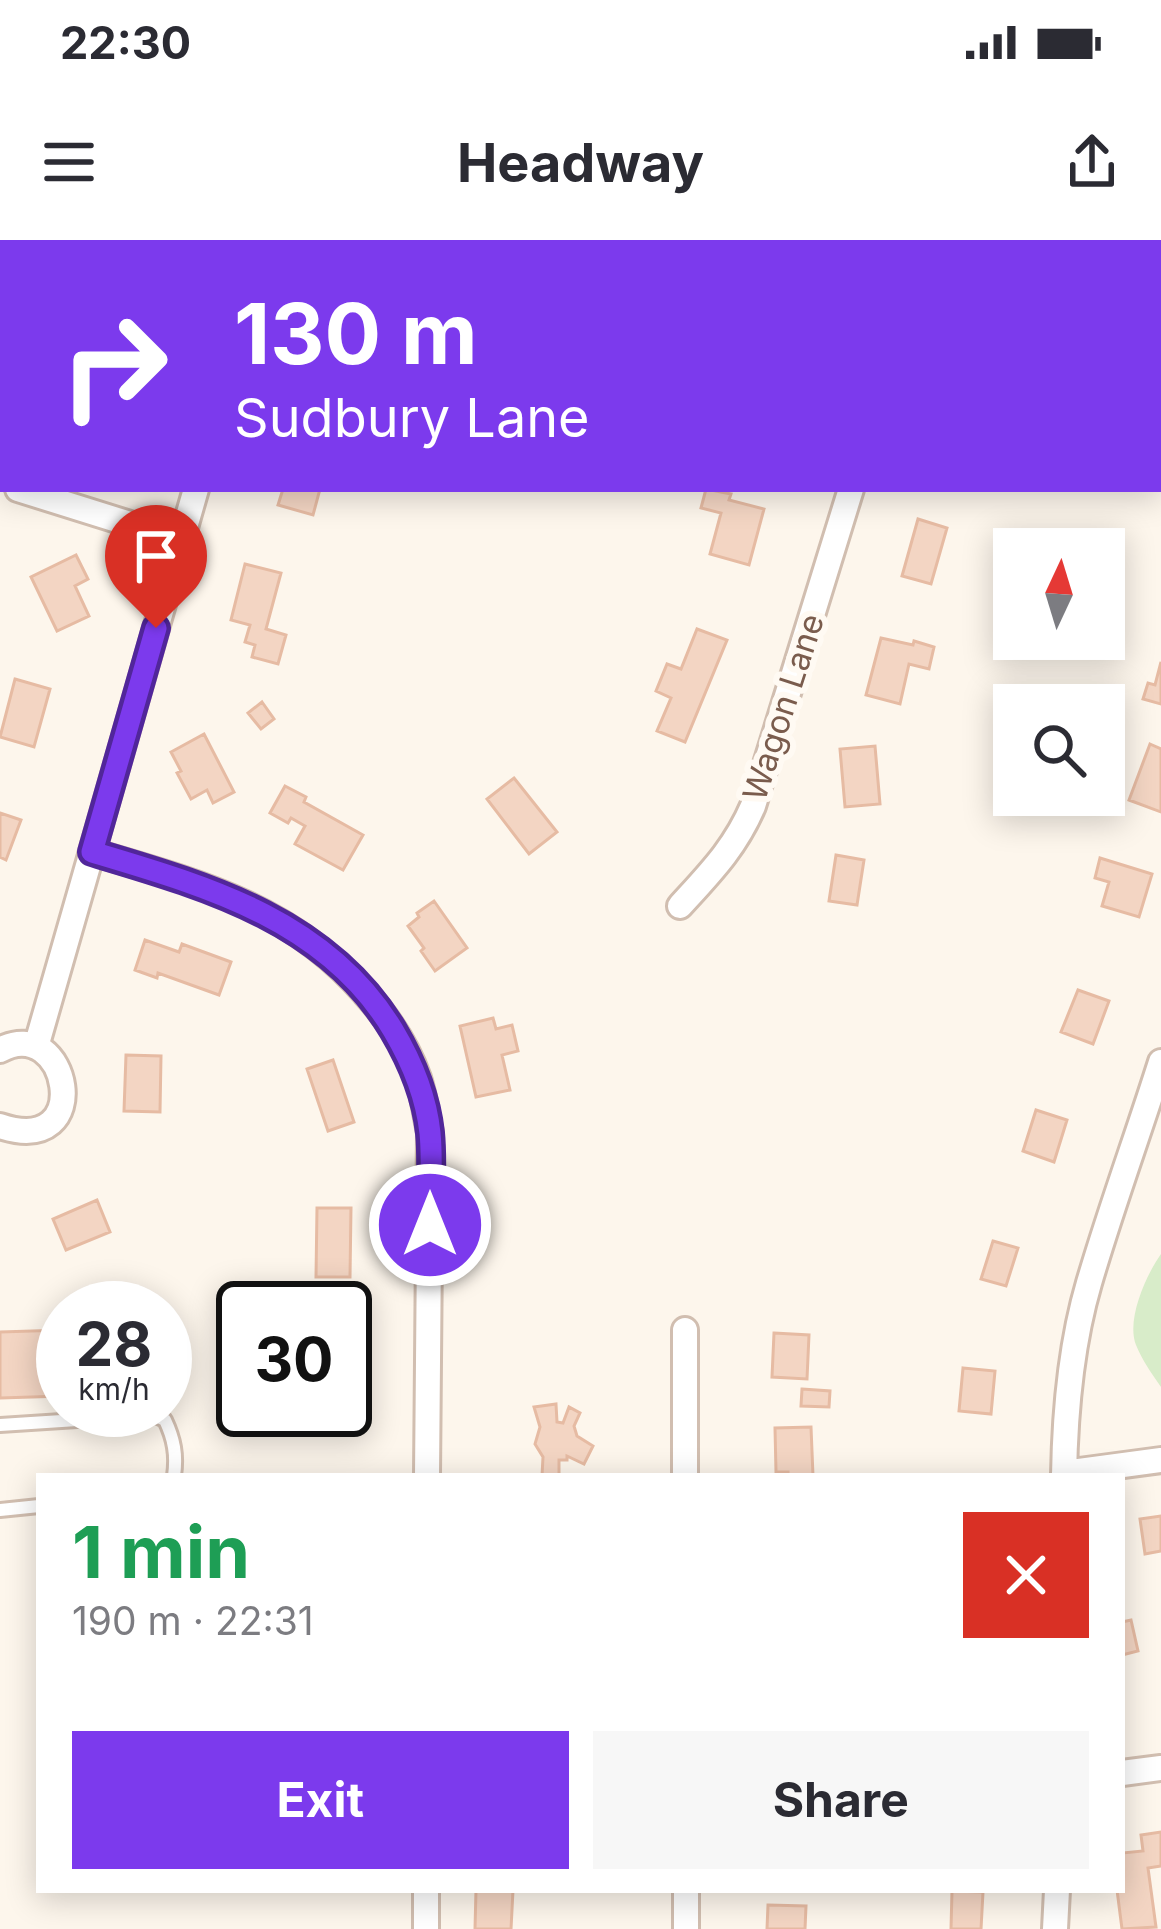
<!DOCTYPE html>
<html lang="en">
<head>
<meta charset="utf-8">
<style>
  body { margin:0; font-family:Inter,sans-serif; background:#f7f7f7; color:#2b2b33; height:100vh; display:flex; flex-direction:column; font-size:45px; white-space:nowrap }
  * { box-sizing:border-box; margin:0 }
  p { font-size:39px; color:#7c7c81 }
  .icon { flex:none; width:66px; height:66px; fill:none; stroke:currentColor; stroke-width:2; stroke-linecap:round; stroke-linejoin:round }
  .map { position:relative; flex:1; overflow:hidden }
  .panel { position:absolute; left:36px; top:1233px; width:1089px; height:420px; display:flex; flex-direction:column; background:#fff; border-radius:0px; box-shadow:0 6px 30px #0003 }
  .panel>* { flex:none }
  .top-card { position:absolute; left:0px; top:0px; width:1161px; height:252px; box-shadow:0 6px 30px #0003; background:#7c3aed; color:#fff; overflow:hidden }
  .needle { width:78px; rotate:4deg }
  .fabs { position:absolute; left:993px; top:288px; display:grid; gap:24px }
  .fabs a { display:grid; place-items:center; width:132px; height:132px; border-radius:0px; background:#fff; box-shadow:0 6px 30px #0003; font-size:60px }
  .speed { position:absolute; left:36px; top:1041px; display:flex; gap:24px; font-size:60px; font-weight:700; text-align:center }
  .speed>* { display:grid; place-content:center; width:156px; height:156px; border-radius:50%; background:#fff; box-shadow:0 6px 30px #0003; line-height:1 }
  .speed small { font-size:30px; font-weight:400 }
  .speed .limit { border:6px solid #111; border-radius:18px; background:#fff; color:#111 }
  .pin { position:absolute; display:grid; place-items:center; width:102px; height:102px; color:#fff; margin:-123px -51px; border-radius:50% 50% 50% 0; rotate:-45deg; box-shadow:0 0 12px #0007 }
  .pin .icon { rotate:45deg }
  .me { position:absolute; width:132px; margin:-66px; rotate:0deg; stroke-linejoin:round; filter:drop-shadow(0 0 9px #0008) }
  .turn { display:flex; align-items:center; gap:42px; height:252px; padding:0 36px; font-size:54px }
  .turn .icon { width:156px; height:156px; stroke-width:2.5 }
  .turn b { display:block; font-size:84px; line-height:102px }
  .round { display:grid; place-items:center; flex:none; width:126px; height:126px; border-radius:0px; background:#f7f7f7 }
  .headline { display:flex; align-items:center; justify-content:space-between; height:204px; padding:0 36px }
  h1 { font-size:72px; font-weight:700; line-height:90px; color:#1e9e55 }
  .button { display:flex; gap:24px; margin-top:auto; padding:24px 36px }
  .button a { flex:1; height:138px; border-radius:0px; background:#7c3aed; color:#fff; font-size:48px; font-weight:700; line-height:138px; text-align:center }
  .button a+a { background:#f7f7f7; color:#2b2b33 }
  .status { display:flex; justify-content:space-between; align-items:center; height:84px; padding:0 60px; background:#fff; direction:ltr }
  .status svg { height:33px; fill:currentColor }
  header { display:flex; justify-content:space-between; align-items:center; height:156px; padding:0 36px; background:#fff; font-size:54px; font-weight:700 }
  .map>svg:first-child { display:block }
</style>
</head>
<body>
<div class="status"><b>22:30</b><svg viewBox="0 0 49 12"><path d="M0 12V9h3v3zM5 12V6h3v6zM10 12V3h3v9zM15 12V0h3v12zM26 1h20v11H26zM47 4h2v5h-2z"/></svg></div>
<header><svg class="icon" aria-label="menu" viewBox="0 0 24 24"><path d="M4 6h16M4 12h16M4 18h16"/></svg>Headway<svg class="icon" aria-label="share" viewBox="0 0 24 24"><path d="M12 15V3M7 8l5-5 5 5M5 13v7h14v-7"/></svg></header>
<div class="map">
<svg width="1161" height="1689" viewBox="0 0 1161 1689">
  <rect width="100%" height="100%" fill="#fdf6ec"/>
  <path fill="#d8ecc9" d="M1161,1014V1147C1152,1134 1142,1120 1136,1105C1126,1080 1146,1035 1161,1014Z"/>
  <path fill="#f3d5c3" stroke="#e6bba3" stroke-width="3" d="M283,249H320L313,275L278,265Z
    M706,249L731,254L729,260L764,269L749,325L710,314L721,273L701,268Z
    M918,279L947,288L931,344L902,336Z
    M76,315L88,339L75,346L89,376L57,391L31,337Z
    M245,324L281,333L266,389L286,395L278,424L252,417L255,405L245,402L250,385L231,380Z
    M697,389L727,400L685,502L657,491L671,458L656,451L667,424L681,429Z
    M881,398L913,405L914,401L934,407L929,429L909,424L900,464L866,455Z
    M1161,422V464L1143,459L1148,443L1155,445Z
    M15,439L50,449L34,507L0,497Z
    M262,462L274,479L261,489L248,473Z
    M204,494L234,552L213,563L207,550L191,559L177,533L181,531L171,512Z
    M1150,504L1161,509V572L1129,560Z
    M875,506L880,564L845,567L840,509Z
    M514,538L557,592L529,614L487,559Z
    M285,546L306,557L304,562L363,595L343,630L295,604L305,586L291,578L288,583L270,573Z
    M0,573L21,580L6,620L0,617Z
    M836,615L864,620L857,665L829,661Z
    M1100,618L1152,634L1139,677L1102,666L1109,642L1095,638Z
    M434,661L467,708L435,731L421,711L424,708L408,686L419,677L417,673Z
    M145,700L179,712L182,704L231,722L219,755L158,733L157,738L135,730Z
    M1078,750L1109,761L1093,804L1061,792Z
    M493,778L496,789L512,785L518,811L502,815L510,850L476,857L460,786Z
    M126,815L161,816L160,872L124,871Z
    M333,820L354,882L328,891L307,829Z
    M1036,870L1067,880L1054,922L1023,911Z
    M97,960L110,992L66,1010L53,979Z
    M317,968H351L350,1037H316Z
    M993,1001L1018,1008L1006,1046L981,1039Z
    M63,1090V1156L0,1158V1092Z
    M774,1093L809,1095L807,1139L772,1137Z
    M345,1119H350V1169H345Z
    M963,1128L995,1131L991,1174L959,1171Z
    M802,1149L830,1151L829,1167L801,1166Z
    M556,1164L557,1182L563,1183L569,1167L580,1173L574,1186L577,1196L593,1206L584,1224L567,1216V1220H559V1236H542L543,1217L535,1204L540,1187L534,1167Z
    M811,1187L813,1236H788V1232H776L775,1188Z
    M1161,1276V1311L1145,1314L1140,1279Z
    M1131,1380L1138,1411L1122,1415V1382Z
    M1161,1592V1626L1148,1628L1156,1687L1122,1689L1117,1650H1122V1613L1143,1611L1141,1595Z
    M476,1650H513L511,1689H475Z
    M952,1651L983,1652L981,1689H951Z
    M768,1665L806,1666L805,1689H767Z"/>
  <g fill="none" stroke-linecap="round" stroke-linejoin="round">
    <defs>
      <path id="service" d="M0,1185L154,1175L165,1180C174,1199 177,1215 174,1236
        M0,1270L39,1266"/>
      <path id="minor" d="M238,3V0
        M921,3V0
        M18,249L181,300
        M92,612C198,643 289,666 365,753C387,777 407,807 418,838C424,856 426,875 430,892L427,1236
        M680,666C710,633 735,608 753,566L851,249
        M36,807L196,249
        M0,810C68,772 98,919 0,886
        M685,1090V1236
        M1064,1233L1161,1220
        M1064,1236C1065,1172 1071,1104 1089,1043C1111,968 1138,895 1161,822
        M1122,1533L1161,1528
        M426,1650V1689
        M686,1650V1689
        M1055,1689L1057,1650"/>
    </defs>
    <use href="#service" stroke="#d1beb0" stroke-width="18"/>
    <use href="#minor" stroke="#d1beb0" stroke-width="30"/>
    <use href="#service" stroke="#fff" stroke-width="12"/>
    <use href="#minor" stroke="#fff" stroke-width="24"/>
  </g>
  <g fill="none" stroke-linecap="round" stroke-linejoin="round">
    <defs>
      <path id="route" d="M156,388L92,612C206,646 327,680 393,790C412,822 426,855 430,893C433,923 430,955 430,985"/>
    </defs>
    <use href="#route" stroke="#51269a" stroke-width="30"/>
    <use href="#route" stroke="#7c3aed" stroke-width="21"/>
  </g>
  <g text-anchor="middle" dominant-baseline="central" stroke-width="12" stroke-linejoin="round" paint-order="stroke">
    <g font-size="33" fill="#7a5c4d" stroke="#fffaf3">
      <text transform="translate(783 467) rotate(-72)">Wagon Lane</text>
    </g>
  </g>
</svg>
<div class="fabs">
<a><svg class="needle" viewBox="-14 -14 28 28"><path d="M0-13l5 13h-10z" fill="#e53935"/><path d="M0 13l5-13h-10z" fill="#7c7c81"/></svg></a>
<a><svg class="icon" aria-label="search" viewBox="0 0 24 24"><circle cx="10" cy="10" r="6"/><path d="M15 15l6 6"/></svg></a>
</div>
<div class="speed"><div>28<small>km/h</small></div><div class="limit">30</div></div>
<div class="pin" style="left:156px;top:388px;background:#d93025"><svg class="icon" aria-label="arrive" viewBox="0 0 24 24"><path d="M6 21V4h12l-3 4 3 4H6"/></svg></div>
<svg class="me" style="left:430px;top:985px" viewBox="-20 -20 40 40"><circle r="17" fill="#7c3aed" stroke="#fff" stroke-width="3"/><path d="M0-11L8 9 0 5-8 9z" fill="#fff"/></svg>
<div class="top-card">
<div class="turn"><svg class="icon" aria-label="right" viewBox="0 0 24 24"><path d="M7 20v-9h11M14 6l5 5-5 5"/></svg><div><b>130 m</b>Sudbury Lane</div></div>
</div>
<section class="panel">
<div class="headline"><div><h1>1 min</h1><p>190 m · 22:31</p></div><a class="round" style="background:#d93025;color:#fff"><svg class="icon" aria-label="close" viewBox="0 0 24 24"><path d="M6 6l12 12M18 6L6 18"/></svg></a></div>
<div class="button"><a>Exit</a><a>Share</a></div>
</section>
</div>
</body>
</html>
